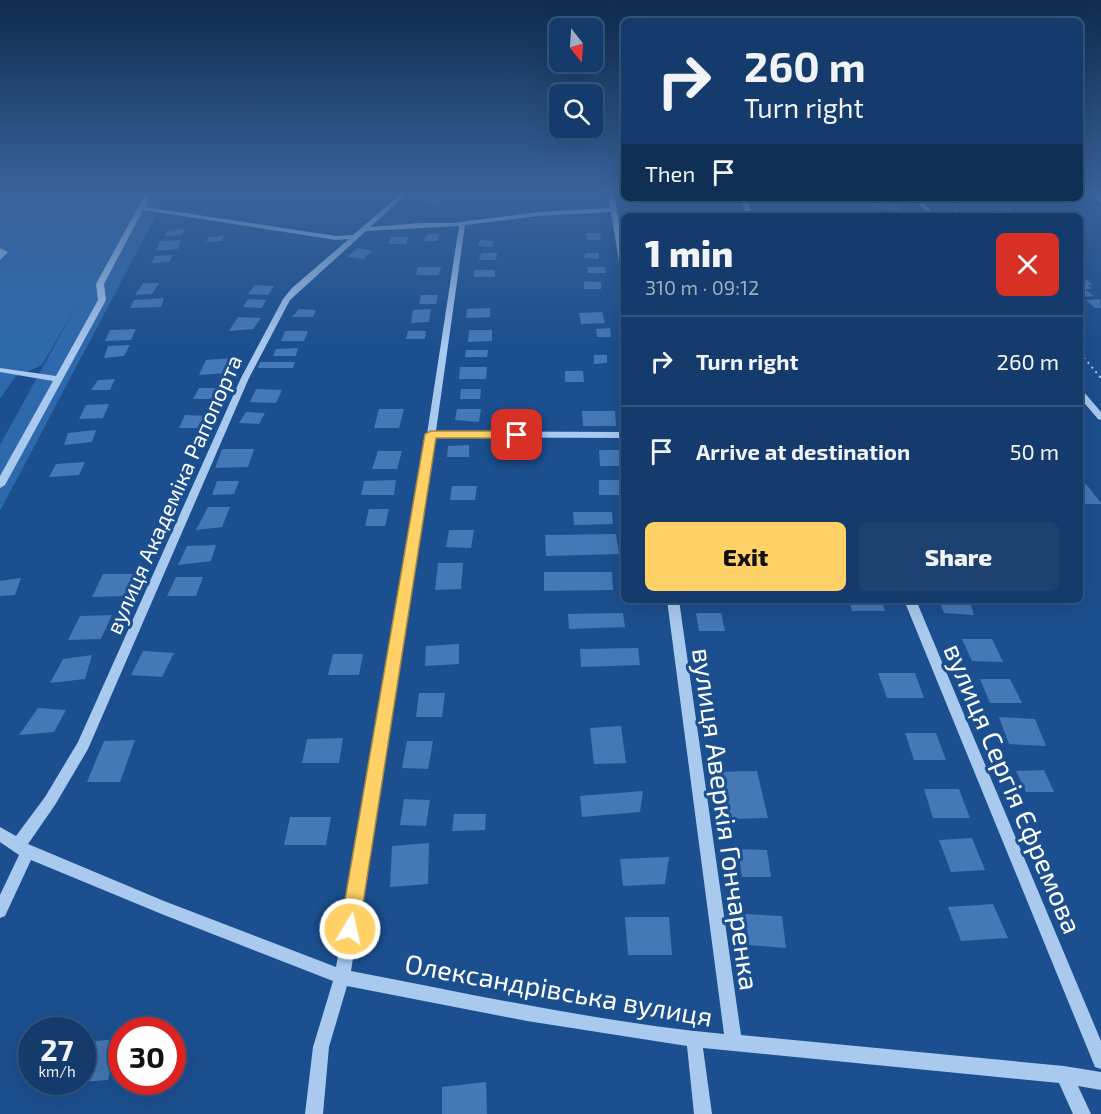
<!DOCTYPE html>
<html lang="en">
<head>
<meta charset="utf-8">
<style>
  body { margin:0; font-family:"Exo 2",sans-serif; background:#1d4271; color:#f1f3f6; height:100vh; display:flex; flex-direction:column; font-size:22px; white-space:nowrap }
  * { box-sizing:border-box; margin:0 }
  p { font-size:20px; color:#9dadc1 }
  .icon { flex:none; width:33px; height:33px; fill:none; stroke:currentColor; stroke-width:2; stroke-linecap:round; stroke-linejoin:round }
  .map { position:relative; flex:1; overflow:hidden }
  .sheet { position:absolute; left:621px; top:213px; width:462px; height:390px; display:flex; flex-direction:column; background:#143b6b; border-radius:9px; box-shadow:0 6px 24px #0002,0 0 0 2px #33557e }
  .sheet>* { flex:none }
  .banner { position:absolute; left:621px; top:18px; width:462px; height:183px; border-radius:9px; box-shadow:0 6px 24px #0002,0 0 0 2px #33557e; background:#143b6b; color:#f1f3f6; overflow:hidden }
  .needle { width:39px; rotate:163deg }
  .fabs { position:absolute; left:549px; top:18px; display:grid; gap:12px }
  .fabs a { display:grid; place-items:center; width:54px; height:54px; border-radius:9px; background:#143b6b; box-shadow:0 6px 24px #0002,0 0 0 2px #33557e; font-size:30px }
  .speed { position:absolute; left:18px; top:1017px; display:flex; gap:12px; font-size:30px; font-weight:700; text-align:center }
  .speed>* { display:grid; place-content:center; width:78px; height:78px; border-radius:50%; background:#143b6b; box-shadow:0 6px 24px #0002,0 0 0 2px #33557e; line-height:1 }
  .speed small { font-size:15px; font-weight:400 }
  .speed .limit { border:9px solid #d22; background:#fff; color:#111 }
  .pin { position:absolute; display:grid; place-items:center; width:51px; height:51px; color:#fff; margin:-26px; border-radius:12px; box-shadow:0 3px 9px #0006 }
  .me { position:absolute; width:66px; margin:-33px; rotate:9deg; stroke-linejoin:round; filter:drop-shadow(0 0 4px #0008) }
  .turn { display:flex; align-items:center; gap:21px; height:126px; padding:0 24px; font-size:27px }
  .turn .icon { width:78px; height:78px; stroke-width:2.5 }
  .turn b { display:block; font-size:42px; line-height:51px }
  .then { display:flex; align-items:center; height:57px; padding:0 24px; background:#0003; gap:12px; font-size:22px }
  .round { display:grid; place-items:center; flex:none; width:63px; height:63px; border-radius:9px; background:#1d4271 }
  .head { display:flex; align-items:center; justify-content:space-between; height:102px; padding:0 24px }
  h1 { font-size:36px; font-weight:800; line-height:45px }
  .cta { display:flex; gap:12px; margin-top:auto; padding:12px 24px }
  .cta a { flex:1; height:69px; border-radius:9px; background:#ffd166; color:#111; font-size:24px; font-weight:800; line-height:69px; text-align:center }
  .cta a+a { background:#1d4271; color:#f1f3f6 }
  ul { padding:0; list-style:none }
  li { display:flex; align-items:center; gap:18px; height:90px; padding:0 24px; border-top:2px solid #33557e }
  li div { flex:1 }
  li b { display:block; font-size:22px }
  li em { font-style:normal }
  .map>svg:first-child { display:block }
</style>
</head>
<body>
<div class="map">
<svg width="1101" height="1114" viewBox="0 0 1101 1114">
  <rect width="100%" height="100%" fill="#1b4f8f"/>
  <path fill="#2e69ad" d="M0,193H168L0,511V445L79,301L42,365L15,377L0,399Z"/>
  <path fill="#4478b7" d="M420,193H446L444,195L448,196L440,203L415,199Z
    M897,205L905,213L892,214L888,210L880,211L875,206Z
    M1010,208L1017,215H1001L994,209Z
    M186,229L182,235L164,236L168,230Z
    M586,233H601L600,240H587Z
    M427,234H439L437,241H424Z
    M224,236L222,241L206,242L209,237Z
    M390,237H408L406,244H389Z
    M181,240L178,249L156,251L160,241Z
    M480,240L494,241L492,247L478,246Z
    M357,248L373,251L363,259L347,257Z
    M481,253H497L496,260H479Z
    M585,253H599V259L584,258Z
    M173,255L169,262L151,263L155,256Z
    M418,267H441L439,275H416Z
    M587,267H605L606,273H588Z
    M474,270H495V277H474Z
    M1087,280L1093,285H1088L1092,289H1085L1094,296L1080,297V283Z
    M584,281L601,282V289H584Z
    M143,283H159L152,294L135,295Z
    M255,285L274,286L268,295L248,294Z
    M421,295H438L436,304H419Z
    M164,298L161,307L130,308L134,300Z
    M248,299L266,300L262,308L243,307Z
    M1100,299L1101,308H1095L1086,300Z
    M490,308V317L466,318L467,309Z
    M299,309L316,310L313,317H292Z
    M431,309L429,322L411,323L413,310Z
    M602,312L605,323L581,324L579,313Z
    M238,317L261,318L253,329L229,331Z
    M610,328L611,337H597L596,329Z
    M136,329L131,340L105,341L110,330Z
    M469,330H492V341L468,342Z
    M285,331H308L304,341H281Z
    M408,331H426L425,339H406Z
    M130,345L124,356L104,358L108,346Z
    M298,348L296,356H273L276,349Z
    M466,350H488L487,357H465Z
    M594,355H607V363L594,364Z
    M233,358L226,373L199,375L206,360Z
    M260,362H295L293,368H258Z
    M460,367H487L486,379H459Z
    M565,371H583L584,382H565Z
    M115,379L110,390H91L98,380Z
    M199,388H225L219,399H193Z
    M256,389L282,390L276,403L250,402Z
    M461,389H481L480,399H460Z
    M109,404L103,418L79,419L86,405Z
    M379,409H404L399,428H374Z
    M457,409H481L479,422L455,420Z
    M582,411H615L616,426H583Z
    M246,412L265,413L259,424L239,423Z
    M185,415L211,416L205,428H179Z
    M96,430L92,442L64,445L68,433Z
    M536,438V445H518V439Z
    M469,445V457H447L448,446Z
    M222,449H254L248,467L215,468Z
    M599,450H621L623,466H600Z
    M378,451H402L397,469H372Z
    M85,462L79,475L49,477L56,464Z
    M396,480L394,495H361L364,481Z
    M599,480H621L622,495H599Z
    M217,481H239L234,494L212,495Z
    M1086,484L1101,503V504H1080V485Z
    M452,486H477L475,500H450Z
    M208,507H230L222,527L196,530Z
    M369,509H389L385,526H365Z
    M573,512H612L613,524L574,525Z
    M449,530H474L471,548L446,547Z
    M616,534L619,554L546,556L545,535Z
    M216,545L211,561L178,565L187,546Z
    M438,563H463L461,589L435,590Z
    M544,572H612L613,590L544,591Z
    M103,574H134L124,596L92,597Z
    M176,577H203L196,596H167Z
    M21,578L15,595L0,596V581Z
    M849,600H881L885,611H852Z
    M939,600H969L974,615L944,613Z
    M623,613L625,627L569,629L568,614Z
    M696,613H721L725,631H699Z
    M112,615L101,639L68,640L80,616Z
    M962,639H992L1003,662L972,661Z
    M459,644V664L425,666L426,646Z
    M638,648L640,665L581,667L580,649Z
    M143,651L174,653L162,677L131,675Z
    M333,654H363L359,675H328Z
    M92,655L85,679L50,683L63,659Z
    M878,673H915L924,698H887Z
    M980,679H1010L1022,703H990Z
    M419,693H445L442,717H416Z
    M38,708L66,710L54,732L19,735Z
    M999,717L1035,719L1046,746L1009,744Z
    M621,726L626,763L594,764L590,728Z
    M905,733H936L946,760H914Z
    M343,738L339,763H302L307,739Z
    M135,740L120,782H87L104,741Z
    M407,741H433L428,769L402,768Z
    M1044,770L1054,792H1026L1016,771Z
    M757,771L768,818L731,819L725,792L713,793L709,772Z
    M924,789H959L970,818H933Z
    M643,791L640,812L582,817L580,796Z
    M404,799L430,800L426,826L400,825Z
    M454,814H486L485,830L452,831Z
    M290,817H331L326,845H284Z
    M972,838L985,870L951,872L939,840Z
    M429,843L428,884L390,887L392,846Z
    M738,849L767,850L771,877H742Z
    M669,857L665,884L623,886L620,859Z
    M993,904L1008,938L961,941L948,907Z
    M745,914L782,916L786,948L749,945Z
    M625,917H669L672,955H628Z
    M118,1039L108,1080L82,1082L84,1042Z
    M486,1082L487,1114H442V1087Z"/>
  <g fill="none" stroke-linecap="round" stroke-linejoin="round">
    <path stroke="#a9c9ee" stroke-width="1.5" stroke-dasharray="2 3" stroke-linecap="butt" d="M945,198L961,216"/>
    <path stroke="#a9c9ee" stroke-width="2" stroke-dasharray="2 4" stroke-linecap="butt" d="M1080,353L1101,378"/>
    <path fill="#a9c9ee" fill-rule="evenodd" d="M146,193H152L145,207L336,236L353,235L402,193H408L370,227L421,223H453L538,212L610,208L608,193H614L624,253V276L621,274L611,212L538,216L465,225L436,431L624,432V438L435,437L351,971C475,995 599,1022 724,1034L667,600H679L741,1035L1064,1066L1101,1072V1090L1078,1086L1091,1114H1073L1059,1083L703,1048L712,1114H694L687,1046L527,1021L347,986L329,1047L323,1114H305L313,1047L333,981L164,915L31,860L5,916L0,918V895L19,855L0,842V827L16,836L45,797L78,742L241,378L283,299L292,288L349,239L336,240L143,210L104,284L106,300L5,485L0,488V476L53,381L0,372V368L56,376L98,300L96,284ZM459,226L427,434L336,967L164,901L28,844L55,805L88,749L249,378L290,300L366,231Z
      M1089,193H1095L1101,197V202Z
      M740,198H746L753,216H747Z
      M914,198H920L935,216H929Z
      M0,248L8,252L0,260Z
      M1080,390L1083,391L1101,412V420L1098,419L1080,398Z
      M904,600H916L1101,1041V1069L1095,1067Z"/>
  </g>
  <linearGradient id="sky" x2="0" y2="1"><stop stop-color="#0f2b4f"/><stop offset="0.55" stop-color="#39639b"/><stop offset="1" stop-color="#39639b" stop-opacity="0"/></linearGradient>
  <rect width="1101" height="349" fill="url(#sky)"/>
  <path fill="#ffd166" stroke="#a68842" stroke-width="1.5" d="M431,431H517L523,435L517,438H436L359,929L356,936L350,939L343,936L340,929L425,434Z"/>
  <g text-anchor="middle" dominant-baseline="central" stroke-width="6" stroke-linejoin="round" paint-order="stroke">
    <g font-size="22" fill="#fff" stroke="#1b4f8f">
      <text transform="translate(173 494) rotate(-66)">вулиця Академіка Рапопорта</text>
    </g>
    <g font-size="27" fill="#fff" stroke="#1b4f8f">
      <text transform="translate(1014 788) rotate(67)">вулиця Сергія Єфремова</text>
      <text transform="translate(727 819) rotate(82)">вулиця Аверкія Гончаренка</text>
      <text transform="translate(559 989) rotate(10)">Олександрівська вулиця</text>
    </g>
  </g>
</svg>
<div class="fabs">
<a><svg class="needle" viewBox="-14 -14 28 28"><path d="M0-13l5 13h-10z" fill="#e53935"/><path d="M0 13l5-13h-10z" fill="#9dadc1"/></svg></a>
<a><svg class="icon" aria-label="search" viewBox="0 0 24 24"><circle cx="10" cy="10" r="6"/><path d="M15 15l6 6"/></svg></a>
</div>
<div class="speed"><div>27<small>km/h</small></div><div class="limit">30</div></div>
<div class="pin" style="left:517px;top:435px;background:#d93025"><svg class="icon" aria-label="arrive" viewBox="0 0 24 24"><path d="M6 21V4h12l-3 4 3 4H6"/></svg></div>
<svg class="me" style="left:350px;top:929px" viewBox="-20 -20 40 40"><circle r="17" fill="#ffd166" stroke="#fff" stroke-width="3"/><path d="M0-11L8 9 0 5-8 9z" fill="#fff"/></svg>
<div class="banner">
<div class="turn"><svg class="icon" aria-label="right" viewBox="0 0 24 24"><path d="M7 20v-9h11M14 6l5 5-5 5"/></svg><div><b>260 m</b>Turn right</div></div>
<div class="then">Then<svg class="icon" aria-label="arrive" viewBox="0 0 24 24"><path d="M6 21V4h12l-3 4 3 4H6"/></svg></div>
</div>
<section class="sheet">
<div class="head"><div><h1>1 min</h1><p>310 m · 09:12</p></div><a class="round" style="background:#d93025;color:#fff"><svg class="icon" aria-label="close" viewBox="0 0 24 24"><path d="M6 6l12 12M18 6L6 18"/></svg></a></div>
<ul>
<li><svg class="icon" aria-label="right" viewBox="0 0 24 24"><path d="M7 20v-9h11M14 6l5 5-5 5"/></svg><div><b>Turn right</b></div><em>260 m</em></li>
<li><svg class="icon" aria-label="arrive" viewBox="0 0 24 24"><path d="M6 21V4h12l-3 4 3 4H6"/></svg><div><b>Arrive at destination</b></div><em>50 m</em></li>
</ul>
<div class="cta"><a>Exit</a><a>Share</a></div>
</section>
</div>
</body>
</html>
